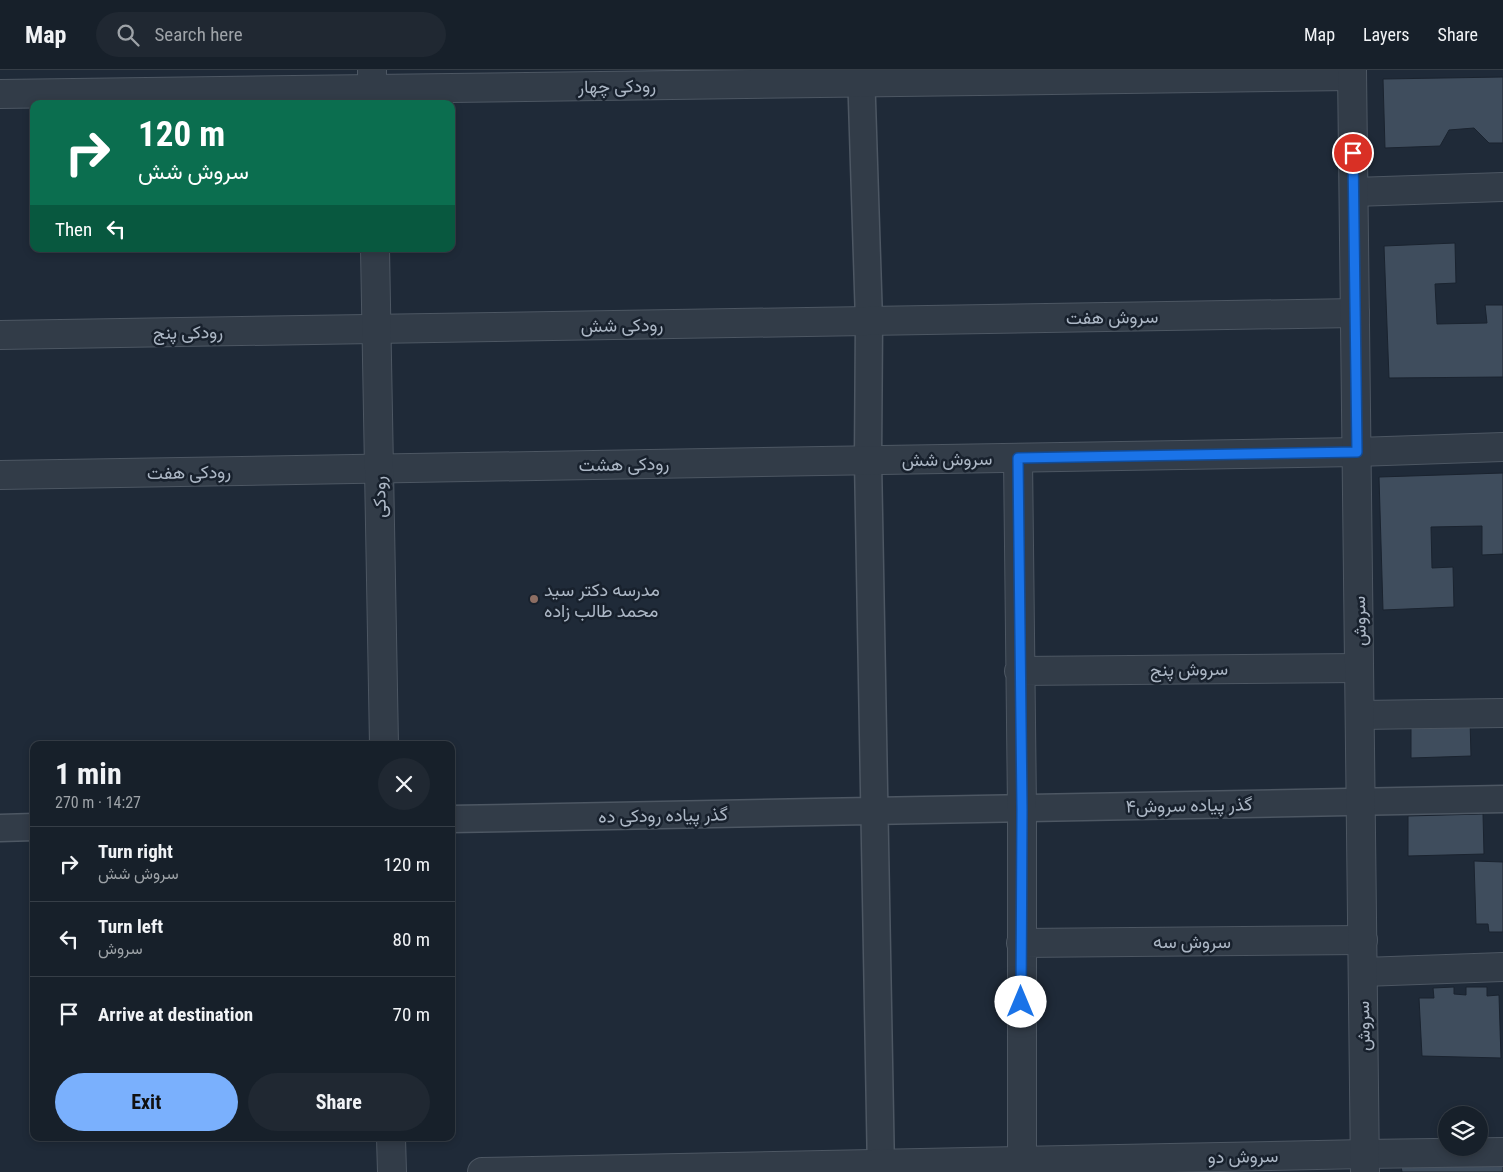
<!DOCTYPE html>
<html lang="en">
<head>
<meta charset="utf-8">
<style>
  body { margin:0; font-family:"Roboto Condensed",Vazirmatn,sans-serif; background:#202832; color:#f1f3f6; height:100vh; display:flex; flex-direction:column; font-size:19px; white-space:nowrap }
  * { box-sizing:border-box; margin:0 }
  p { font-size:16px; color:#9ea3a8 }
  .icon { flex:none; width:28px; height:28px; fill:none; stroke:currentColor; stroke-width:2; stroke-linecap:round; stroke-linejoin:round }
  .map { position:relative; flex:1; overflow:hidden }
  .sheet { position:absolute; left:30px; top:671px; width:425px; height:400px; display:flex; flex-direction:column; background:#17202a; border-radius:10px; box-shadow:0 2px 8px #0003,0 0 0 1px #363e47 }
  .sheet>* { flex:none }
  .top-card { position:absolute; left:30px; top:30px; width:425px; height:152px; border-radius:10px; box-shadow:0 2px 8px #0003,0 0 0 1px #363e47; background:#0b6e4f; color:#fff; overflow:hidden }
  .controls { position:absolute; left:1438px; top:1036px; display:grid; gap:10px }
  .controls a { display:grid; place-items:center; width:50px; height:50px; border-radius:50%; background:#17202a; box-shadow:0 2px 8px #0003,0 0 0 1px #363e47; font-size:25px }
  .pin { position:absolute; display:grid; place-items:center; width:42px; height:42px; color:#fff; margin:-21px; border:2px solid #fff; border-radius:50%; box-shadow:0 1px 5px #0007 }
  .me { position:absolute; width:55px; margin:-28px; rotate:0deg; stroke-linejoin:round; filter:drop-shadow(0 0 4px #0008) }
  .turn { display:flex; align-items:center; gap:18px; height:105px; padding:0 25px; font-size:22px }
  .turn .icon { width:65px; height:65px; stroke-width:2.5 }
  .turn b { display:block; font-size:35px; line-height:42px }
  .then { display:flex; align-items:center; height:48px; padding:0 25px; background:#0003; gap:10px; font-size:19px }
  .round { display:grid; place-items:center; flex:none; width:52px; height:52px; border-radius:26px; background:#202832 }
  .overview { display:flex; align-items:center; justify-content:space-between; height:85px; padding:0 25px }
  h1 { font-size:30px; font-weight:700; line-height:38px }
  .cta { display:flex; gap:10px; margin-top:auto; padding:10px 25px }
  .cta a { flex:1; height:58px; border-radius:30px; background:#7ab0fd; color:#111; font-size:20px; font-weight:700; line-height:58px; text-align:center }
  .cta a+a { background:#202832; color:#f1f3f6 }
  ul { padding:0; list-style:none }
  li { display:flex; align-items:center; gap:15px; height:75px; padding:0 25px; border-top:1px solid #363e47 }
  li div { flex:1 }
  li b { display:block; font-size:19px }
  li em { font-style:normal }
  header { display:flex; align-items:center; gap:30px; box-sizing:border-box; height:70px; padding:0 25px; background:#17202a; border-bottom:1px solid #363e47 }
  header strong { font-size:24px }
  nav { display:flex; gap:28px; margin-inline-start:auto; font-size:18px }
  .search { width:350px; height:45px; background:#202832; display:flex; align-items:center; gap:12px; box-sizing:border-box; padding:0 18px; border-radius:28px; color:#9ea3a8; font-size:19px }
  .map>svg:first-child { display:block }
</style>
</head>
<body>
<header>
<strong>Map</strong>
<div class="search"><svg class="icon" aria-label="search" viewBox="0 0 24 24"><circle cx="10" cy="10" r="6"/><path d="M15 15l6 6"/></svg>Search here</div>
<nav><a>Map</a><a>Layers</a><a>Share</a></nav>
</header>
<div class="map">
<svg width="1503" height="1102" viewBox="0 0 1503 1102">
  <rect width="100%" height="100%" fill="#1f2a38"/>
  <path fill="#3f4d5d" stroke="#1a232f" d="M1503,7V73H1489L1474,58L1449,60L1440,76L1385,78L1383,9Z
    M1455,173L1456,213L1435,214L1437,254L1487,253L1485,235H1503V307L1389,308L1384,176Z
    M1503,403V484L1482,485V456L1431,457L1432,498L1453,497L1454,537L1383,540L1379,407Z
    M1470,650L1471,686L1411,688V652Z
    M1483,744L1484,784L1408,786V746Z
    M1474,791L1503,792V862H1489L1488,854H1476Z
    M1454,917V924L1466,925V917H1487V926L1499,925L1501,988L1422,986L1419,928H1434L1433,918Z
    M1503,1095V1102H1402L1401,1096Z"/>
  <g fill="none" stroke-linecap="round" stroke-linejoin="round">
    <defs>
      <path id="pedestrian" d="M861,0L869,251L868,390L881,1102
        M451,749L1503,729
        M0,758L34,757"/>
      <path id="minor" d="M0,24L1352,6
        M1354,122L1503,117
        M0,265L1355,243
        M1018,388L1022,739V1091
        M0,405L1357,382L1503,377
        M1019,601L1359,598
        M1360,645L1503,643
        M1021,873L1363,870
        M1363,902L1503,897
        M482,1102L1365,1084L1503,1082"/>
      <path id="tertiary" d="M372,0V34
        M1352,0L1365,1102
        M375,179L384,675
        M391,1068L392,1102"/>
    </defs>
    <use href="#pedestrian" stroke="#4d5763" stroke-width="29"/>
    <use href="#minor" stroke="#4d5763" stroke-width="30"/>
    <use href="#tertiary" stroke="#4d5763" stroke-width="30"/>
    <use href="#pedestrian" stroke="#323c48" stroke-width="26"/>
    <use href="#minor" stroke="#323c48" stroke-width="28"/>
    <use href="#tertiary" stroke="#323c48" stroke-width="28"/>
  </g>
  <g fill="none" stroke-linecap="round" stroke-linejoin="round">
    <defs>
      <path id="route" d="M1021,932L1022,739L1018,388L1357,382L1353,83"/>
    </defs>
    <use href="#route" stroke="#114b97" stroke-width="12"/>
    <use href="#route" stroke="#1a73e8" stroke-width="9"/>
  </g>
  <circle fill="#8d6e63" stroke="#18212d" stroke-width="2" cx="534" cy="529" r="5"/>
  <g text-anchor="middle" dominant-baseline="central" stroke-width="5" stroke-linejoin="round" paint-order="stroke">
    <g font-size="18" fill="#acb7c5" stroke="#18212d">
      <text transform="translate(617 16) rotate(-1)">رودکی چهار</text>
      <text transform="translate(1112 247) rotate(-1)">سروش هفت</text>
      <text transform="translate(622 255) rotate(-1)">رودکی شش</text>
      <text transform="translate(188 262) rotate(-1)">رودکی پنج</text>
      <text transform="translate(947 389) rotate(-1)">سروش شش</text>
      <text transform="translate(624 394) rotate(-1)">رودکی هشت</text>
      <text transform="translate(189 402) rotate(-1)">رودکی هفت</text>
      <text transform="translate(379 427) rotate(-91)">رودکی</text>
      <text transform="translate(1359 551) rotate(-91)">سروش</text>
      <text transform="translate(1189 599) rotate(-1)">سروش پنج</text>
      <text transform="translate(1189 735) rotate(-1)">گذر پیاده سروش۴</text>
      <text transform="translate(663 745) rotate(-1)">گذر پیاده رودکی ده</text>
      <text x="1192" y="871">سروش سه</text>
      <text transform="translate(1363 956) rotate(-91)">سروش</text>
      <text transform="translate(1243 1086) rotate(-1)">سروش دو</text>
    </g>
    <g font-size="18" fill="#acb7c5" stroke="#18212d" text-anchor="start">
      <text x="544" y="519">مدرسه دکتر سید<tspan x="544" dy="21">محمد طالب زاده</tspan></text>
    </g>
  </g>
</svg>
<div class="controls">
<a><svg class="icon" aria-label="layers" viewBox="0 0 24 24"><path d="M12 4l9 5-9 5-9-5zM3 14l9 5 9-5"/></svg></a>
</div>
<div class="pin" style="left:1353px;top:83px;background:#d93025"><svg class="icon" aria-label="arrive" viewBox="0 0 24 24"><path d="M6 21V4h12l-3 4 3 4H6"/></svg></div>
<svg class="me" style="left:1021px;top:932px" viewBox="-20 -20 40 40"><circle r="19" fill="#fff"/><path d="M0-13L10 11 0 6-10 11z" fill="#1a73e8"/></svg>
<div class="top-card">
<div class="turn"><svg class="icon" aria-label="right" viewBox="0 0 24 24"><path d="M7 20v-9h11M14 6l5 5-5 5"/></svg><div><b>120 m</b>سروش شش</div></div>
<div class="then">Then<svg class="icon" aria-label="left" viewBox="0 0 24 24"><path d="M17 20v-9H6M10 6l-5 5 5 5"/></svg></div>
</div>
<section class="sheet">
<div class="overview"><div><h1>1 min</h1><p>270 m · 14:27</p></div><a class="round"><svg class="icon" aria-label="close" viewBox="0 0 24 24"><path d="M6 6l12 12M18 6L6 18"/></svg></a></div>
<ul>
<li><svg class="icon" aria-label="right" viewBox="0 0 24 24"><path d="M7 20v-9h11M14 6l5 5-5 5"/></svg><div><b>Turn right</b><p>سروش شش</p></div><em>120 m</em></li>
<li><svg class="icon" aria-label="left" viewBox="0 0 24 24"><path d="M17 20v-9H6M10 6l-5 5 5 5"/></svg><div><b>Turn left</b><p>سروش</p></div><em>80 m</em></li>
<li><svg class="icon" aria-label="arrive" viewBox="0 0 24 24"><path d="M6 21V4h12l-3 4 3 4H6"/></svg><div><b>Arrive at destination</b></div><em>70 m</em></li>
</ul>
<div class="cta"><a>Exit</a><a>Share</a></div>
</section>
</div>
</body>
</html>
